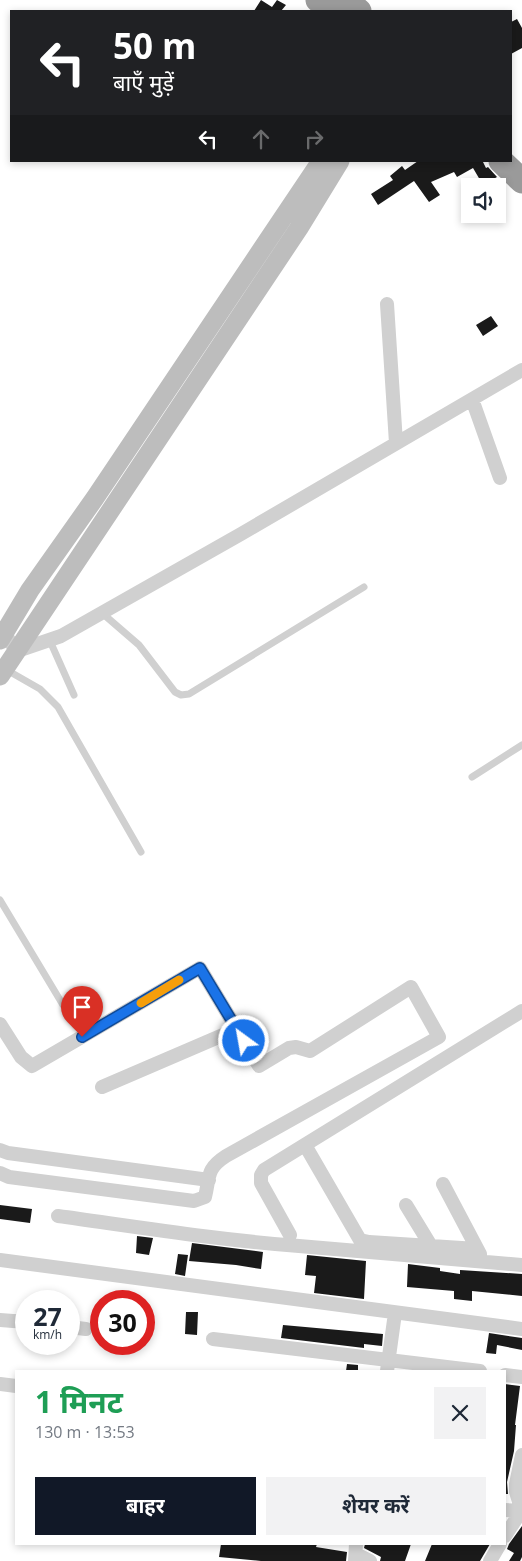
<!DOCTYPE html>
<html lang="hi">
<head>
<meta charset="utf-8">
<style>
  body { margin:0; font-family:"Open Sans","Noto Sans Devanagari",sans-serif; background:#f2f2f3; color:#1f2937; height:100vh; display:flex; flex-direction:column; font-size:19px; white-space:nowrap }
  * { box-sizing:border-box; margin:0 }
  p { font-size:16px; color:#747a83 }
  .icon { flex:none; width:28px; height:28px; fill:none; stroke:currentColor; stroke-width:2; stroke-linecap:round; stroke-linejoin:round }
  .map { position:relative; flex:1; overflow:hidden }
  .side { position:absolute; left:15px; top:1370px; width:491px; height:175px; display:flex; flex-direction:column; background:#fff; border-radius:0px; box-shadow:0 2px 8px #0003 }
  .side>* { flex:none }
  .hud { position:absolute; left:10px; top:10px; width:502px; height:152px; border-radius:0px; box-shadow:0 2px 8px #0003; background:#202124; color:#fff; overflow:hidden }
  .buttons { position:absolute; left:461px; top:178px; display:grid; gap:10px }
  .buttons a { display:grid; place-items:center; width:45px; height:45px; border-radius:0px; background:#fff; box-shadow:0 2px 8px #0003; font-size:25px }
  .speed { position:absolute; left:15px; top:1290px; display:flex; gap:10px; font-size:25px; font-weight:700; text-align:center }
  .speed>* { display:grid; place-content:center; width:65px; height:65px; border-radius:50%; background:#fff; box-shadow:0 2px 8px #0003; line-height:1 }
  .speed small { font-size:12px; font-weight:400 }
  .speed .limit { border:8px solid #d22; background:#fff; color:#111 }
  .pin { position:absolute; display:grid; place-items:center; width:42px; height:42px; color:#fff; margin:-51px -21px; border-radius:50% 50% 50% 0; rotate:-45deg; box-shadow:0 0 5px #0007 }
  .pin .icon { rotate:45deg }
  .me { position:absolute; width:55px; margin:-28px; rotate:328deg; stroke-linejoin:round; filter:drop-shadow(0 0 4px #0008) }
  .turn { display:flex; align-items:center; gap:18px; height:105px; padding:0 20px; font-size:22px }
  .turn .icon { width:65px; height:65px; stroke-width:2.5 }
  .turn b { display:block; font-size:35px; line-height:42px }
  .lanes { display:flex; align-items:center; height:48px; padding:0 20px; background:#0003; justify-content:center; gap:25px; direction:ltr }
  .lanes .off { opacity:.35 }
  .round { display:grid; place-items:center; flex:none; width:52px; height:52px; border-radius:0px; background:#f2f2f3 }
  .summary { display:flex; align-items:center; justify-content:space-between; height:85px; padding:0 20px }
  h1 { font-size:30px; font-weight:700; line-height:38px; color:#1e9e55 }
  .button { display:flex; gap:10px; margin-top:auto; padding:10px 20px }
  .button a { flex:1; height:58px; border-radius:0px; background:#111827; color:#fff; font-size:20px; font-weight:700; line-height:58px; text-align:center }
  .button a+a { background:#f2f2f3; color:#1f2937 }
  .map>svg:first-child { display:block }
</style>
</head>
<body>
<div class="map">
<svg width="522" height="1561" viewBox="0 0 522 1561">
  <rect width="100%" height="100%" fill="#fff"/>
  <path fill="#1a1a1a" d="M261,0L272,7L277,0L286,5L281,11H254Z
    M517,19L522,28V48L511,54V22Z
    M418,161H484L483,162L486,168L488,167L497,177L483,185L473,168L457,177L454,172L431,182L440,195L429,202L414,181L378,205L371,194L393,180L390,176L402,166L405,170Z
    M491,316L498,326L483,336L476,325Z
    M0,1205L32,1209L30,1223L0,1219Z
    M137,1236L153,1238L149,1255L136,1253Z
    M192,1243L263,1252L261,1269L236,1265L189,1261Z
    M178,1254L188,1255L185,1276L175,1274Z
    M307,1255L366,1261L364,1299L314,1293L316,1276L305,1275Z
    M408,1264L440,1268V1271L460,1274V1270L522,1274V1296L472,1291V1301L454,1299V1291L407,1287Z
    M186,1312H198L197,1335L185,1334Z
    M283,1325L383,1334L382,1346L364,1344V1348L281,1338Z
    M489,1333L522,1338V1350L497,1345L496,1354L486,1353Z
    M347,1364L358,1365V1371H346Z
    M505,1384L520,1386L515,1425H516L514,1451L507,1482L508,1494H505Z
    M522,1526V1557L520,1561H509L514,1553L507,1549L509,1544Z
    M221,1544H317L316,1547L347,1552L346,1561H261L219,1557Z
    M365,1544H411L405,1561H380L381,1557L364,1548Z
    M432,1544H490L480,1561H425Z"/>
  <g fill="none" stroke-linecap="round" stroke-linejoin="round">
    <path stroke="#d0d0d0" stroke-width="7" d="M102,613L139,645L175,692L181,695L189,694L364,587
      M50,641L74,695
      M5,669L40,689L58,707L141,852
      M472,777L522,745
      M0,900L63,1005"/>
    <path stroke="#d0d0d0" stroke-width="14" d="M387,304L396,443
      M472,399L500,478
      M0,628L17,651L61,636L241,534L522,370
      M0,1024L21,1057L32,1066L200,968L259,1066L289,1048L296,1047L310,1051L411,987L439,1037L226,1156C206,1169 210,1176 205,1197L194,1201L9,1177L0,1173
      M102,1087L237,1029
      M305,1145L360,1240L369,1242L477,1249
      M0,1150L8,1153L209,1180
      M443,1184L480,1254
      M406,1205L431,1246
      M58,1216C138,1227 219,1240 299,1246C373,1253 448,1258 522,1265
      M290,1235L261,1183V1175L264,1170L522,1011
      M0,1260L522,1329
      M0,1320L26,1322
      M69,1327L86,1329
      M213,1339L480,1371
      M387,1371L395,1313
      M505,1375L522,1377
      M0,1384L16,1386
      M505,1510L520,1511
      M505,1536L518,1516L521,1508L516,1492V1484L522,1455
      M356,1554L370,1561
      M355,1561L356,1544
      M490,1561L500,1544"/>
    <path stroke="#bdbdbd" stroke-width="19" d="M0,640L30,590L95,498L321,161
      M0,676L299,228L340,161"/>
    <path stroke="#9a9a9a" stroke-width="25" d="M318,0L332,11
      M346,0L359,11
      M501,161L522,181"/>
  </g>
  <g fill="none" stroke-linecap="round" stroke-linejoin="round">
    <defs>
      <path id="route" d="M82,1037L200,968L244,1041"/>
    </defs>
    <use href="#route" stroke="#114b97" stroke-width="12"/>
    <use href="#route" stroke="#1a73e8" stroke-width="9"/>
    <path stroke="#f59e0b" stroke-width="9" d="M141,1003L179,980"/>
  </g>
</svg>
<div class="buttons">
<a><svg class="icon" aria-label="sound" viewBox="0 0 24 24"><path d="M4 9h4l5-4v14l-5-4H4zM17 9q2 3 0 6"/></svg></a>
</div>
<div class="speed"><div>27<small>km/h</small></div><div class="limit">30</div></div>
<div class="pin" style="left:82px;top:1037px;background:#d93025"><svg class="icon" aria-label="arrive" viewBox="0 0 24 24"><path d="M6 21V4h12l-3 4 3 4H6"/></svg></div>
<svg class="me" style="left:244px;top:1041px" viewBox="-20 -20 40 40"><circle r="17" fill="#1a73e8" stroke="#fff" stroke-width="3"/><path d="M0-11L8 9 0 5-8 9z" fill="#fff"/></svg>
<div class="hud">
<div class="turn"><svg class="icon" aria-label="left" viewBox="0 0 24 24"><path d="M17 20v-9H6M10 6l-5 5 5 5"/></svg><div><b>50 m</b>बाएँ मुड़ें</div></div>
<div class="lanes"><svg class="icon" aria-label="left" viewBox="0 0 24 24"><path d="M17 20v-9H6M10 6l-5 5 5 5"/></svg><svg class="icon off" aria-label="ahead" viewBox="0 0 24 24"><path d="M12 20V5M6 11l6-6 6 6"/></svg><svg class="icon off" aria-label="right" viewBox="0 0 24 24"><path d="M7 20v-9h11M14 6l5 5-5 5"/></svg></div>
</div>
<section class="side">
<div class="summary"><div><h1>1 मिनट</h1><p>130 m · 13:53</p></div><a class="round"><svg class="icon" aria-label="close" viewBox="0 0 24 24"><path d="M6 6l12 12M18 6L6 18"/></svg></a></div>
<div class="button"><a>बाहर</a><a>शेयर करें</a></div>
</section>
</div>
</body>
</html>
